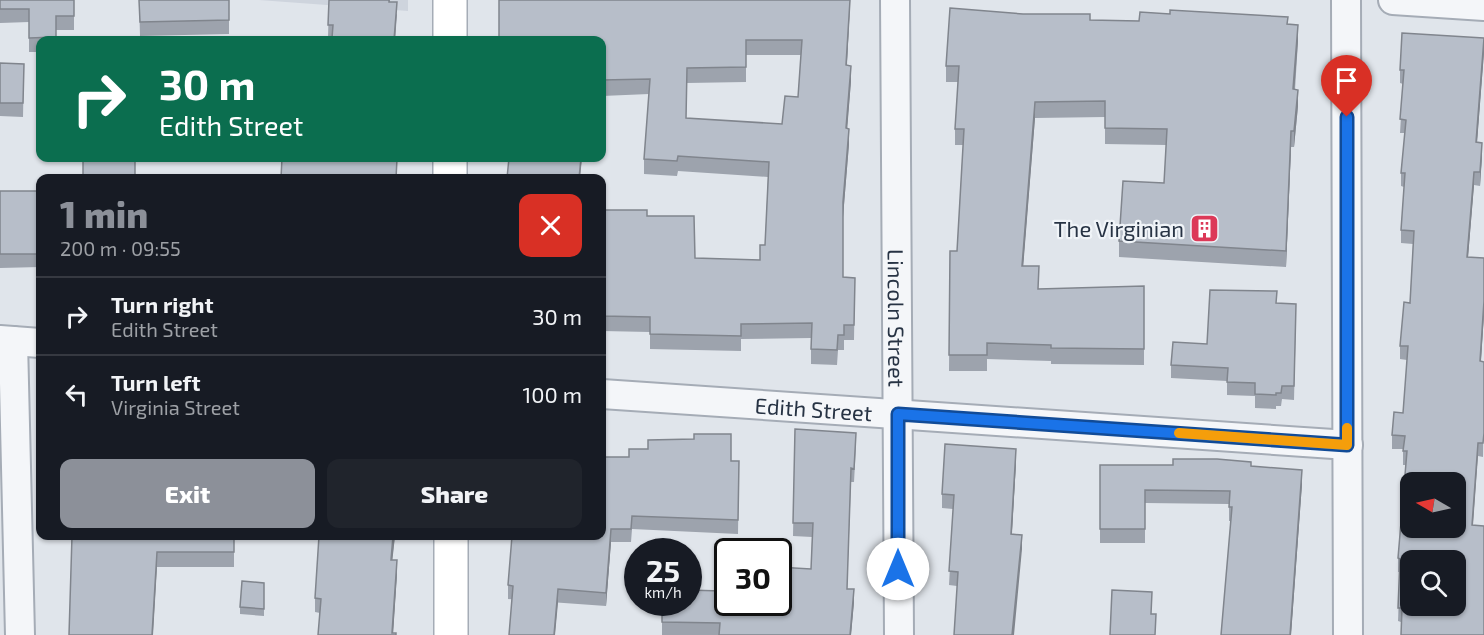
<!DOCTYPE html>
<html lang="en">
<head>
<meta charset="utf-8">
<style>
  body { margin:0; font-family:"Exo 2",sans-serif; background:#20242c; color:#f1f3f6; height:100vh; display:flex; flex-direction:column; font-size:22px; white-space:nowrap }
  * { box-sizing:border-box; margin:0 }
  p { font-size:20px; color:#9ea1a6 }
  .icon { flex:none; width:33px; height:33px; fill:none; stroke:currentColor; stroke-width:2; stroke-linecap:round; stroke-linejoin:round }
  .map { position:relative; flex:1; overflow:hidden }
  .details { position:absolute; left:36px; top:174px; width:570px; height:366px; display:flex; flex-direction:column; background:#171b24; border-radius:12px; box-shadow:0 2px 4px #0004 }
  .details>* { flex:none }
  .top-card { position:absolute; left:36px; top:36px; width:570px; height:126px; border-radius:12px; box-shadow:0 2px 4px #0004; background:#0b6e4f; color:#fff; overflow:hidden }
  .needle { width:39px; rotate:279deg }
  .controls { position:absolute; left:1400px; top:472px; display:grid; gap:12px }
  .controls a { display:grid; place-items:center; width:66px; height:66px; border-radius:12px; background:#171b24; box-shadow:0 2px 4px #0004; font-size:30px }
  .speed { position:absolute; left:624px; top:538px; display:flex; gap:12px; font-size:30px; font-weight:700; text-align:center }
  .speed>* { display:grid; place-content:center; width:78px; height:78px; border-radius:50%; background:#171b24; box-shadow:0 2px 4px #0004; line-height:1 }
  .speed small { font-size:15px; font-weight:400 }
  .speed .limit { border:3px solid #111; border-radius:9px; background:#fff; color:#111 }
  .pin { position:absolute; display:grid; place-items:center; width:51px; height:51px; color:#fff; margin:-62px -26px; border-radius:50% 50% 50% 0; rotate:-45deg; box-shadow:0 0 6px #0007 }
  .pin .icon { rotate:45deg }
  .me { position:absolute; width:66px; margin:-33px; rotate:0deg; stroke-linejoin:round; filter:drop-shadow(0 0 4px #0008) }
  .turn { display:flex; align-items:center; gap:21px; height:126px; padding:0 24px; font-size:27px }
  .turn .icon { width:78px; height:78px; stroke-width:2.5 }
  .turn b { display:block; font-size:42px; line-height:51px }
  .round { display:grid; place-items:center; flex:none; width:63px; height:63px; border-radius:12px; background:#20242c }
  .overview { display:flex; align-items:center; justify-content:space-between; height:102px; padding:0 24px }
  h1 { font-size:36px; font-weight:800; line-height:45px; color:#8c9099 }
  .cta { display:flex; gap:12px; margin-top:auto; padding:12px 24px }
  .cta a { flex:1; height:69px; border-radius:12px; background:#8c9099; color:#fff; font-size:24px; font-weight:800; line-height:69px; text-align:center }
  .cta a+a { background:#20242c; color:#f1f3f6 }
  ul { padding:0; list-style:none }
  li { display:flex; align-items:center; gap:18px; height:78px; padding:0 24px; border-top:2px solid #363941 }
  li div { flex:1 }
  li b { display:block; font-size:22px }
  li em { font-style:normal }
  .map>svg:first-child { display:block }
</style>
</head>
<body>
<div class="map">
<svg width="1484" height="635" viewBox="0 0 1484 635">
  <rect width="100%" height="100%" fill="#e0e5eb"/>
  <path fill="#ced4dd" d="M259,0H408V11Z"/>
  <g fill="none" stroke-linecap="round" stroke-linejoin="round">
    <defs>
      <g id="street">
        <path id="s1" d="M895,0L899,635"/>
        <path d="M1346,0L1348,635"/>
        <path d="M1393,0L1484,6"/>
        <path d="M0,340L40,343"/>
        <path d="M13,341L20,635"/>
        <path id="s2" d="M602,394L1348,445"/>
      </g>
      <path id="secondary" d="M450,40V0
        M450,178V158
        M451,536V635"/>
    </defs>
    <use href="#street" stroke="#a5acb6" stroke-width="32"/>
    <use href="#secondary" stroke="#a5acb6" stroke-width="36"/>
    <use href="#street" stroke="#f4f6f9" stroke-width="28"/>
    <use href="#secondary" stroke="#fff" stroke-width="33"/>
  </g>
  <path fill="#9da3ad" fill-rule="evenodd" d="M0,0H74V30H56V40H40V52H29V22L0,23Z
    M139,0L229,20V34L140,36Z
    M329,0H390V2L397,15L395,40H332V38H328Z
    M850,0L847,65L851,81L847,128L849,144L843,217V277L855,278L854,340H844V350H838L837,365L811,364V338L741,339V351L650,349V332L602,331V210L647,216L695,258L760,260L765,245L768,177L678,171L677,176L644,174V159L649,94L602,96V40ZM746,55H801L798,97L782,124L686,118L687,83L746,82Z
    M1090,20L1288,24L1298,41L1295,90L1298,106L1294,147H1291L1286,267L1119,257V241L1164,183L1166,145L1105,144V117L1035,118L1023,266L1038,289L1144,286V365L1051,364V361L987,359V371H949L950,251H957L963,145H955V129L958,82H946V66Z
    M1484,52L1477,142L1482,156L1480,186L1474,185L1468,257L1484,314L1481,361L1484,362L1483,457L1478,456L1401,622L1398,621L1400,572H1398V558L1406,465H1403V449H1392V435L1403,413L1407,360L1400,359V346L1410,303L1413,244L1401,243V230L1404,187L1401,186V173L1405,133H1400L1403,84L1400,83V70Z
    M0,63L24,64L23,117L0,116Z
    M0,191H40V267L0,268Z
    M1277,303L1296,318L1294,400L1282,399L1281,406H1276V409L1255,408V396L1227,395V381L1171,378V365Z
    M795,429L856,446L854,482H851L847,589L854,602L851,635H662V603L721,591L811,569L812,537L793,536Z
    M602,457L739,461L738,534L632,529L631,542H611L606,606L508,599V585L512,539H507V536H602Z
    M1016,463L1012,534L1022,549L957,586L949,585L953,509L942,508V494Z
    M1100,465L1251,466L1302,484L1291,635H1221L1231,521H1229V504L1145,503V543H1100Z
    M72,536H234V567H157Z
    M395,536L392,560L397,574L393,633L396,635L320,613L315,612V598Z
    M264,583V616L240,614V607Z"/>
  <path fill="#80858d" d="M850,0V6L846,80V65Z
    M397,2L395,40H394Z
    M1298,25V41L1293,106V89Z
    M1484,38V52L1476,156V142Z
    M851,66V81L846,144V128Z
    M1298,90V106L1294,147V131Z
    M1035,102V118L1022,282V266Z
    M849,129V144L843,217V202Z
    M1291,131V147L1286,267V251Z
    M1482,143V156L1480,186V172Z
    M581,158H582L580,178H579Z
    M1474,172V185L1467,270V257Z
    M1484,301V314L1480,375V361Z
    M1478,443V456L1472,539V525Z
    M1016,449V463L1011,548V534Z
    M1302,470V484L1291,635H1290Z
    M611,529V542L606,606V593Z
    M1022,535V549L1014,635H1012Z
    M393,536H395L391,573V560Z
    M157,552V567L153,635H152Z
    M397,560V574L393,635H392Z
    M558,589V603L555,635H554Z
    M854,589V602L851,635H850Z"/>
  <path fill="#b7bec9" stroke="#80858d" stroke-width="1.5" fill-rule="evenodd" d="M0,0H74V16H56V37L29,38V9H0Z
    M139,0H229V20L140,22Z
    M329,0H389V2H397L394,40H345V38H332L333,25H328Z
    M499,0H850L846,65L851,66L846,128L849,129L843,202V277L855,278L854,325H844V335H838L837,350L811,349L812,323L741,324V336L650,334V317L602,316V210H647V216H694L695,258L760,260V245H765L769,162L678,156L677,161L644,159L650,79L602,80V40H499ZM746,40H802L798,97L785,96L782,124L686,118L687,68L746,67Z
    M950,8L1023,14H1090V20L1139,21L1140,12L1170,14V10L1288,17L1287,24L1298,25L1293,89L1298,90L1294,131H1291L1286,251L1119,241L1123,181L1164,183L1167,129L1105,128V101L1035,102L1022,266H1039L1038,289L1144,286V349L1051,348V345L987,343V355H949L950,251H957L964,129H955L959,66H946Z
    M1402,33L1484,38L1476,142L1482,143L1480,172H1474L1467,257L1484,258V301L1480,361L1484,362V433L1483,443H1478L1472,525L1484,526V635H1401L1402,608H1398L1400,559L1398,558L1407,451H1403L1405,436L1392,435L1394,412L1403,413L1408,346H1400L1404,302L1410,303L1414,231L1401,230L1405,173H1401L1406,120L1400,119L1404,70H1400ZM1410,483H1455V528H1410ZM1410,561H1455V606H1410Z
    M0,63L24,64L23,103H0Z
    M83,158H135V178H83Z
    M282,158H389V159H397L396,178H281Z
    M509,158H581L579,178H507Z
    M0,191H40V254H0Z
    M1210,290L1277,291L1276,303L1296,304L1294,386H1282L1281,393H1276V395L1255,394V383L1227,382L1228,368L1171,365L1173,342L1207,344Z
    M795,429L856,433L854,469L851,468L847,589H854L850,635H719L720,623L662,622V603H688V590L721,591L723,563H728V603H778V567L811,569L813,523H793Z
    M694,434H731V461H739L738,520L632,516L631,529H611L606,593L558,589L554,635H509L513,586L508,585L512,536H602V457H629V449H648V440L694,439Z
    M945,444L1016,449L1011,534L1022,535L1012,635H954L958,572L949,571L954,495L942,494Z
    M1173,459H1217L1251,462V466L1302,470L1290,635H1221L1232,507H1229L1230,491L1145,490V529H1100V465H1173Z
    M72,536H234V552H157L152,635H69Z
    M319,536H393L391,560H397L392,633H396V635H318L321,599L315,598Z
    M242,581L264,583V609L240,607Z
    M1112,590L1152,592L1151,614H1156L1155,635H1110Z"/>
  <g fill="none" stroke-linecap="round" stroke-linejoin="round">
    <defs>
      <path id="route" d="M898,569V414L1347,445V117"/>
    </defs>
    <use href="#route" stroke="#114b97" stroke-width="15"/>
    <use href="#route" stroke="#1a73e8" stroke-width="10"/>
    <path stroke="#f59e0b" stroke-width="10" d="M1179,433L1347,445V428"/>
  </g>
  <defs>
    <symbol id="building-square" viewBox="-11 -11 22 22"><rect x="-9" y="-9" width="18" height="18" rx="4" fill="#dc3958" stroke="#f0f4f8"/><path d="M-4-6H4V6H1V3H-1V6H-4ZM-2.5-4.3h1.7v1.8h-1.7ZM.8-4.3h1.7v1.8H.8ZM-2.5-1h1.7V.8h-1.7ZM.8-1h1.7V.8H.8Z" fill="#fff"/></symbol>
  </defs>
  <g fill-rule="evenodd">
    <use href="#building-square" x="1188" y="212" width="33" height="33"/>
  </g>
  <g text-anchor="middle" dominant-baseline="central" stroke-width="4.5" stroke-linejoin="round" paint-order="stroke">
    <g font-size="22" fill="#273344" stroke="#f0f4f8" text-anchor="end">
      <text x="1184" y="228">The Virginian</text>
    </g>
    <g font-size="22" fill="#273344" stroke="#f0f4f8">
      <text stroke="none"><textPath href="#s1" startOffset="318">Lincoln Street</textPath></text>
      <text stroke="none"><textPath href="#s2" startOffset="212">Edith Street</textPath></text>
    </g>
  </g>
</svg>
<div class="controls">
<a><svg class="needle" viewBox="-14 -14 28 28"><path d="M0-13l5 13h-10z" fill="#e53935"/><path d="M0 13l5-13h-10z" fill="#9ea1a6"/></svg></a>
<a><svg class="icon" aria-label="search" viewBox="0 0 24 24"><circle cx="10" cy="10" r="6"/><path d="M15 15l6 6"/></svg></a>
</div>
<div class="speed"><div>25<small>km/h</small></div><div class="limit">30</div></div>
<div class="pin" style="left:1347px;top:117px;background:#d93025"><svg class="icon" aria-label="arrive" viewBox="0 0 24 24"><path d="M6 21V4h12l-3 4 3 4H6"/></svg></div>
<svg class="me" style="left:898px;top:569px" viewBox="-20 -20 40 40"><circle r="19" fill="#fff"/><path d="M0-13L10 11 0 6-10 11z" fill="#1a73e8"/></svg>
<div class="top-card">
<div class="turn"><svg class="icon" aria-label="right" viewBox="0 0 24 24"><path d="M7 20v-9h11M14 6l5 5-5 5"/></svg><div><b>30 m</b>Edith Street</div></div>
</div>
<section class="details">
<div class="overview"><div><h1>1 min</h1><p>200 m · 09:55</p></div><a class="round" style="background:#d93025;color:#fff"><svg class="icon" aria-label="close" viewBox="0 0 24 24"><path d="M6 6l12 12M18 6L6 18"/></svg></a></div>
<ul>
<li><svg class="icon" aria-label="right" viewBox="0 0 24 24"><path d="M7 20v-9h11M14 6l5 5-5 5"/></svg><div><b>Turn right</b><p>Edith Street</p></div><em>30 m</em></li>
<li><svg class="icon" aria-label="left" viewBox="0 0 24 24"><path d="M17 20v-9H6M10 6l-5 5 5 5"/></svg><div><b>Turn left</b><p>Virginia Street</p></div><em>100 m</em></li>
</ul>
<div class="cta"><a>Exit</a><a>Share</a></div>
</section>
</div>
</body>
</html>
